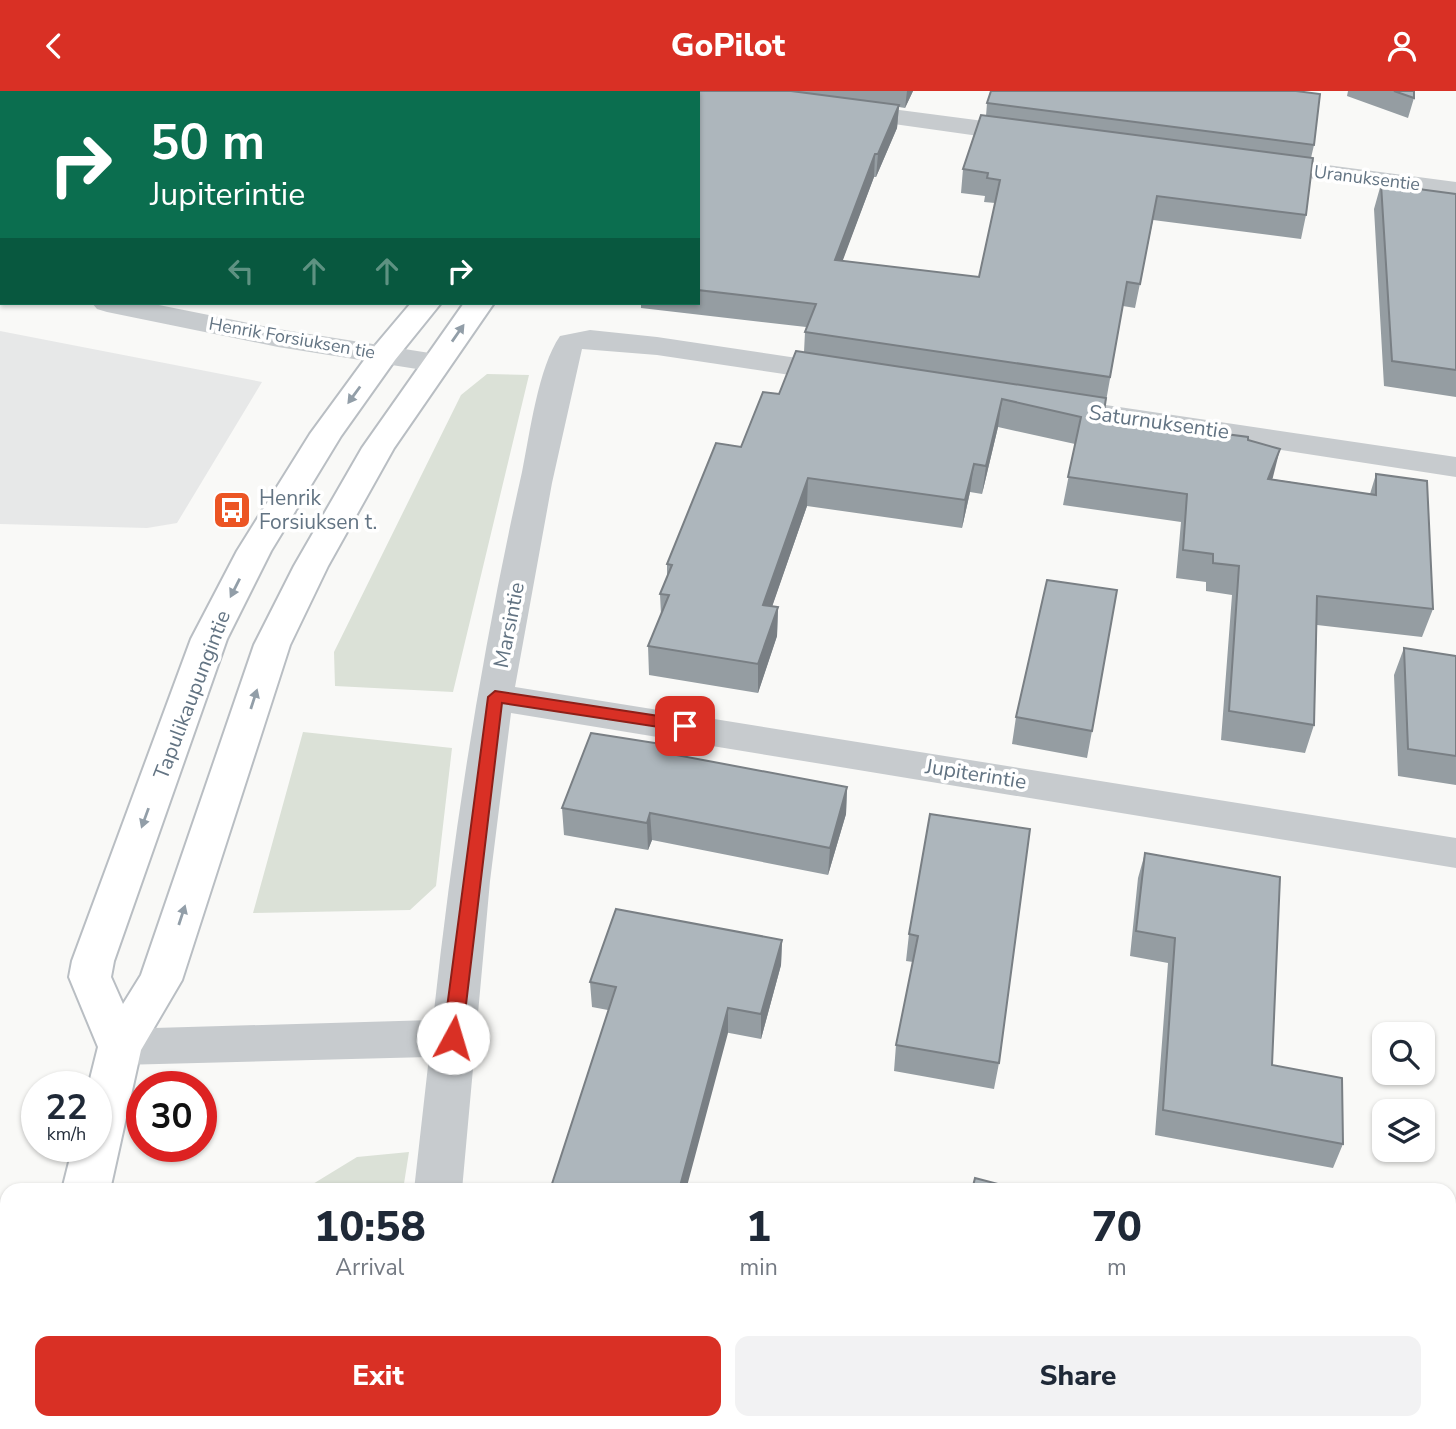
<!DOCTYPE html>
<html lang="en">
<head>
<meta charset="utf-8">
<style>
  body { margin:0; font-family:"Nunito Sans",sans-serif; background:#f2f2f3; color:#1f2937; height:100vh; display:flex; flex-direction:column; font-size:26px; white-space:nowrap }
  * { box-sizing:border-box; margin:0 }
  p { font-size:23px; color:#747a83 }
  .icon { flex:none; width:38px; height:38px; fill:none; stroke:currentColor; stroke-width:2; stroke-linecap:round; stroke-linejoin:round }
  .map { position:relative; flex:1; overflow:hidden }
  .sheet { position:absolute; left:0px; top:1092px; width:1456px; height:247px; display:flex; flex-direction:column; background:#fff; border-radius:21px 21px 0 0; box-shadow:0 2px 5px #0004 }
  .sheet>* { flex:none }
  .banner { position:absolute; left:0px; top:0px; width:700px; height:214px; box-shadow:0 2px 5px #0004; background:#0b6e4f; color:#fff; overflow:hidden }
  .buttons { position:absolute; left:1372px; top:931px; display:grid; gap:14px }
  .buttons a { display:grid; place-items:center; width:63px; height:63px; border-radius:14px; background:#fff; box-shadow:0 2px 5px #0004; font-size:35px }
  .speed { position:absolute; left:21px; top:980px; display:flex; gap:14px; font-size:35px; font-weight:700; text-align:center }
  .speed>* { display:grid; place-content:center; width:91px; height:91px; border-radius:50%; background:#fff; box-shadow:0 2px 5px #0004; line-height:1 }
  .speed small { font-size:18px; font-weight:400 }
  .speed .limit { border:10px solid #d22; background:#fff; color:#111 }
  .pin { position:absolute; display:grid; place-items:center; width:60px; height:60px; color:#fff; margin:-30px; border-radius:14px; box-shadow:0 4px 10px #0006 }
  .me { position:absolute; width:77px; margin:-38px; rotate:6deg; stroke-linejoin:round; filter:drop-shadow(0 0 5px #0008) }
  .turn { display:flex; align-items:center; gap:24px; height:147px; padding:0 35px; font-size:32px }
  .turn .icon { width:91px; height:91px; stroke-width:2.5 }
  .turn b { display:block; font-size:49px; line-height:60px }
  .lanes { display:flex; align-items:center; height:66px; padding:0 35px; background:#0003; justify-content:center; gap:35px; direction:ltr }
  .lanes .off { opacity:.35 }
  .eta { display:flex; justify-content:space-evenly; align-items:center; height:119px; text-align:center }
  .eta b { font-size:42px; font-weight:800; line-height:49px }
  .action { display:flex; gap:14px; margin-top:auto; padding:14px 35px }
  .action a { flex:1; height:80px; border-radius:14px; background:#d93025; color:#fff; font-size:28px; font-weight:800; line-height:80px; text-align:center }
  .action a+a { background:#f2f2f3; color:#1f2937 }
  header { display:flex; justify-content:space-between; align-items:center; height:91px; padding:0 35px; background:#d93025; color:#fff; font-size:32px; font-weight:800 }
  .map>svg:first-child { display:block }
</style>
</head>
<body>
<header><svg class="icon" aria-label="back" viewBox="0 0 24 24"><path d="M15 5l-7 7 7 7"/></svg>GoPilot<svg class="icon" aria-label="person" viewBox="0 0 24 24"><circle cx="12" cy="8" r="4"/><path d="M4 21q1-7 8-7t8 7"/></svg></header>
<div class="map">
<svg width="1456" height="1338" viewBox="0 0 1456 1338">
  <rect width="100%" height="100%" fill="#f9f9f7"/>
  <path fill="#e7e8e8" d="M0,0H542L2,2V150Z
    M0,240L262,291L177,432L147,437L0,433Z"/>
  <path fill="#dbe1d7" d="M487,283L529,284L453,601L335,595L334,561L461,304Z
    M303,641L452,657L436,795L410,819L253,822Z
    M409,1061L403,1099H303L357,1066Z
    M203,1332H369L368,1338H202Z"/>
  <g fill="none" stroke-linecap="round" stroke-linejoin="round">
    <defs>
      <path id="secondary" d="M589,0H613L588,2Z
        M411,212H441L395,269L341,345L271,460L227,548L114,870L111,886L123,913L141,884L254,554L294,475L362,357L464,212H494L394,357L328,475L290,554L182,889L141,959L110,1099H62L73,1055H96V996H88L98,956L69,886L72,870L191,548L237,460L310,343L373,257Z
        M13,1332H65L64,1338H12Z"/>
    </defs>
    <use href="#secondary" stroke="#b9bec3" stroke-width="4"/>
    <path fill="#c7cbce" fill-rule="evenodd" d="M482,0H504L480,2Z
      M0,68H2V82H0Z"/>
    <path fill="#c7cbce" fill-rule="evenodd" d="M846,12L1029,36L1038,39L1042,44L1038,49L1029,52L837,25L833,20L837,15Z
      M1259,65L1456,91V107L1250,79L1246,73L1250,67Z
      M0,185H2V203H0Z
      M92,212H149L278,238L436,263L447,266L451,272L447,278L436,281L278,256L107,221L97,218Z
      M590,239L657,246L844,274L855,277L859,283L855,289L844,292L657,264L582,258L552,392L515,596L1456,747V777L511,622L490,790L462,1099H414L429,966L120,974L104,969L98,956L104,943L120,938L433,929C453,745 481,562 522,381C530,342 538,277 560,245Z
      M1052,306L1456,366V386L1041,322L1036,315L1041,308Z
      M386,1332H438L437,1338H385Z
      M1169,1332H1221L1220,1338H1168Z"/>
    <use href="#secondary" fill="#fff" fill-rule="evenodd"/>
  </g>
  <path fill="#959da2" d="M38,0H435V2H40Z
    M695,0H913L905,17L899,16L897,37L876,86H874L842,170L979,186L995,112L984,111L985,105L961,102L963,78L986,25L987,12L1314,54L1311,67L1306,124L1301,148L1153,129L1135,217L1123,215L1103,327L1248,349L1273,386L1272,388L1370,403L1376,383L1433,518L1422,546L1317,534L1314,634L1305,662L1221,649L1232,504L1206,500V491L1176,487L1181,431L1063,414L1075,353L998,336L982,403L970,401L962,437L807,415L772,515L778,516L777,545L758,602L649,584L648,555L661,524L660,503L667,487V473L741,356L779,303L804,261L805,241L806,236L641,217V212H698V2Z
    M1348,0H1414V7L1408,27L1347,5Z
    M1381,93L1456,103V306L1384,295L1374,118Z
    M1404,557L1456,565V694L1398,685L1394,584Z
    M1016,626L1092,640L1087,667L1012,653Z
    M674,664L847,696L846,723L828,784L652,749L648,759L564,744L562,717Z
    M1030,738L999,972L994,998L894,980L896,954L913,871L906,870L909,843Z
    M1145,762L1272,974L1343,1053L1333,1077L1155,1044L1168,872L1130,865L1138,787Z
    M782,849L781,874L761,948L592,916L590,891Z
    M552,1332H782L780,1338H576Z"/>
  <path fill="#797f84" d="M178,0H219L220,2H173Z
    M279,0H354L349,2H274Z
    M425,0H435V2H424Z
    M907,0H913L905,17Z
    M899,14L897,37L876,86L878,63Z
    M875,63L874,86L834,193L835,169Z
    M1002,308L998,336L982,403L986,375Z
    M1280,358L1273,386L1260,416L1268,388Z
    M974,373L970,401L962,437L965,409Z
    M808,387L807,415L763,542V514Z
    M778,516L777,545L758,602V573Z
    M847,696L846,723L828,784L830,757Z
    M650,722L652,749L648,759L647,732Z
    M782,849L781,874L761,948V923Z
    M728,917V942L686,1099H679Z
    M778,1332H782L780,1338H776Z"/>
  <path fill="#adb6bc" stroke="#797f84" stroke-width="2" d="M66,0H178L173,2H68Z
    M236,0H279L274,2H239Z
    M342,0H425L424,2H342Z
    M695,0H791L899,14L878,63H875L835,169L979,186L1000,89L987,87L988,82L963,78L981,24L1313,67L1306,124L1157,105L1140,193L1127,191L1110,286L805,241L816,213L698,199V2H694Z
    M991,0H1296L1320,3L1314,54L987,12Z
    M1394,0H1414V7Z
    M1381,93L1456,103V279L1392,270Z
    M796,260L1106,307L1103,327L1248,346V349L1280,358L1268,388L1376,404V383L1427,390L1433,518L1317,505L1314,634L1229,620L1239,475L1213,472V463L1183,459L1187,403L1068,386L1081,326L1002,308L986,375L974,373L965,409L808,387L763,514L778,516L758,573L648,555L669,504L660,503L672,474L667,473L716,352L741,356L763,301L779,303Z
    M1047,489L1117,499L1092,640L1016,626Z
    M1404,557L1456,565V665L1408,658Z
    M591,642L674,655L671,663L847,696L830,757L650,722L647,732L562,717Z
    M930,723L1030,738L999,972L896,954L918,845L909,843Z
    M1145,762L1280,786L1272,974L1342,987L1343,1053L1163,1019L1175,847L1136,840Z
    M616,818L782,849L761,923L728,917L679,1099H550L616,896L590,891Z
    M975,1087L1021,1099H972Z
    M632,1332H778L776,1338H650L651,1337Z
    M986,1332H1049L1070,1338H985Z"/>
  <defs><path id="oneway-solid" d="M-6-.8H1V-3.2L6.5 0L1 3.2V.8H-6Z" transform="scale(1.75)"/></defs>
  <g fill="#929ea8">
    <use href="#oneway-solid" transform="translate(458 242) rotate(-55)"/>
    <use href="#oneway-solid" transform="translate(354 304) rotate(126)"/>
    <use href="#oneway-solid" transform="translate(235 497) rotate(117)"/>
    <use href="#oneway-solid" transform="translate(254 608) rotate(-72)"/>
    <use href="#oneway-solid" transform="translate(145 727) rotate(110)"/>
    <use href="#oneway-solid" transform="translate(182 824) rotate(-72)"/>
  </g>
  <path fill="#d93025" stroke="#8d1f18" stroke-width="2" d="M495,600L685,629L693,635L685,640L502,612L462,947L459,952L453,954L446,952L443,947L488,606Z"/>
  <defs>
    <symbol id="bus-square" viewBox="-11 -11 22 22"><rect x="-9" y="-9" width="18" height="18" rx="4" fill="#ec5524" stroke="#fff"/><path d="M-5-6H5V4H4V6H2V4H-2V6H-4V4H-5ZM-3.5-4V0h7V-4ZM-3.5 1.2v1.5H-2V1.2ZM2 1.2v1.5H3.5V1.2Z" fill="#fff"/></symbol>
  </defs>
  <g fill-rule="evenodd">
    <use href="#bus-square" x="210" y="397" width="44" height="44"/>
  </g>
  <g text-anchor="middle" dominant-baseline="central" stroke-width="7" stroke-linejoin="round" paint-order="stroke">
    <g font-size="18" fill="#637483" stroke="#fff">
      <text transform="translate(1367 87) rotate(7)">Uranuksentie</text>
      <text transform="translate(292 247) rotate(10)">Henrik Forsiuksen tie</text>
    </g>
    <g font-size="21" fill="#637483" stroke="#fff">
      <text transform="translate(1159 331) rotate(8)">Saturnuksentie</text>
      <text transform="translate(509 534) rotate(-79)">Marsintie</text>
      <text transform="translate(192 604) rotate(-69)">Tapulikaupungintie</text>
      <text transform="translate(976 683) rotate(9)">Jupiterintie</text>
    </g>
    <g font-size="21" fill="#637483" stroke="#fff" text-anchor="start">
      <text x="259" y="407">Henrik<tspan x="259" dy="24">Forsiuksen t.</tspan></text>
    </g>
  </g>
</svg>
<div class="buttons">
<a><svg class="icon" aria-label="search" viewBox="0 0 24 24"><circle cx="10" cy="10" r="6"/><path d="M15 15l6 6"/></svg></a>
<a><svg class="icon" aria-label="layers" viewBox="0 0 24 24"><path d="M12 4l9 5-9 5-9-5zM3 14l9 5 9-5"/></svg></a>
</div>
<div class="speed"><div>22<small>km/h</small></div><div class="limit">30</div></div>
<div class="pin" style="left:685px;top:635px;background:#d93025"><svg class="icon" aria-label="arrive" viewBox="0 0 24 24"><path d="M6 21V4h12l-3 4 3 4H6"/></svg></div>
<svg class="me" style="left:453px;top:947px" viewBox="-20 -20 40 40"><circle r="19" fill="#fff"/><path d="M0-13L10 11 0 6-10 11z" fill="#d93025"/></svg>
<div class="banner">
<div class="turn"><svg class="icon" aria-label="right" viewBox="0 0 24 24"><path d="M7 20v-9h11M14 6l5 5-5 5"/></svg><div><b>50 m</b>Jupiterintie</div></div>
<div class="lanes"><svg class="icon off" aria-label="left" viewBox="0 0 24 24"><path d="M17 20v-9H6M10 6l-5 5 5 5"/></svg><svg class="icon off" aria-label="ahead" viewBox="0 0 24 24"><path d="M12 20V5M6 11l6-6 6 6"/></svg><svg class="icon off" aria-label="ahead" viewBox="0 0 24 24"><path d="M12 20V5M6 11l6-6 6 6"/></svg><svg class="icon" aria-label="right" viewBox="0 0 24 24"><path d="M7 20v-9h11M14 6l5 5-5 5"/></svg></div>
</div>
<section class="sheet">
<div class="eta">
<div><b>10:58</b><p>Arrival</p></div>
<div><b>1</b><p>min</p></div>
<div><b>70</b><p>m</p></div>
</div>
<div class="action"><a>Exit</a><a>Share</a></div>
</section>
</div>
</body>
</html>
